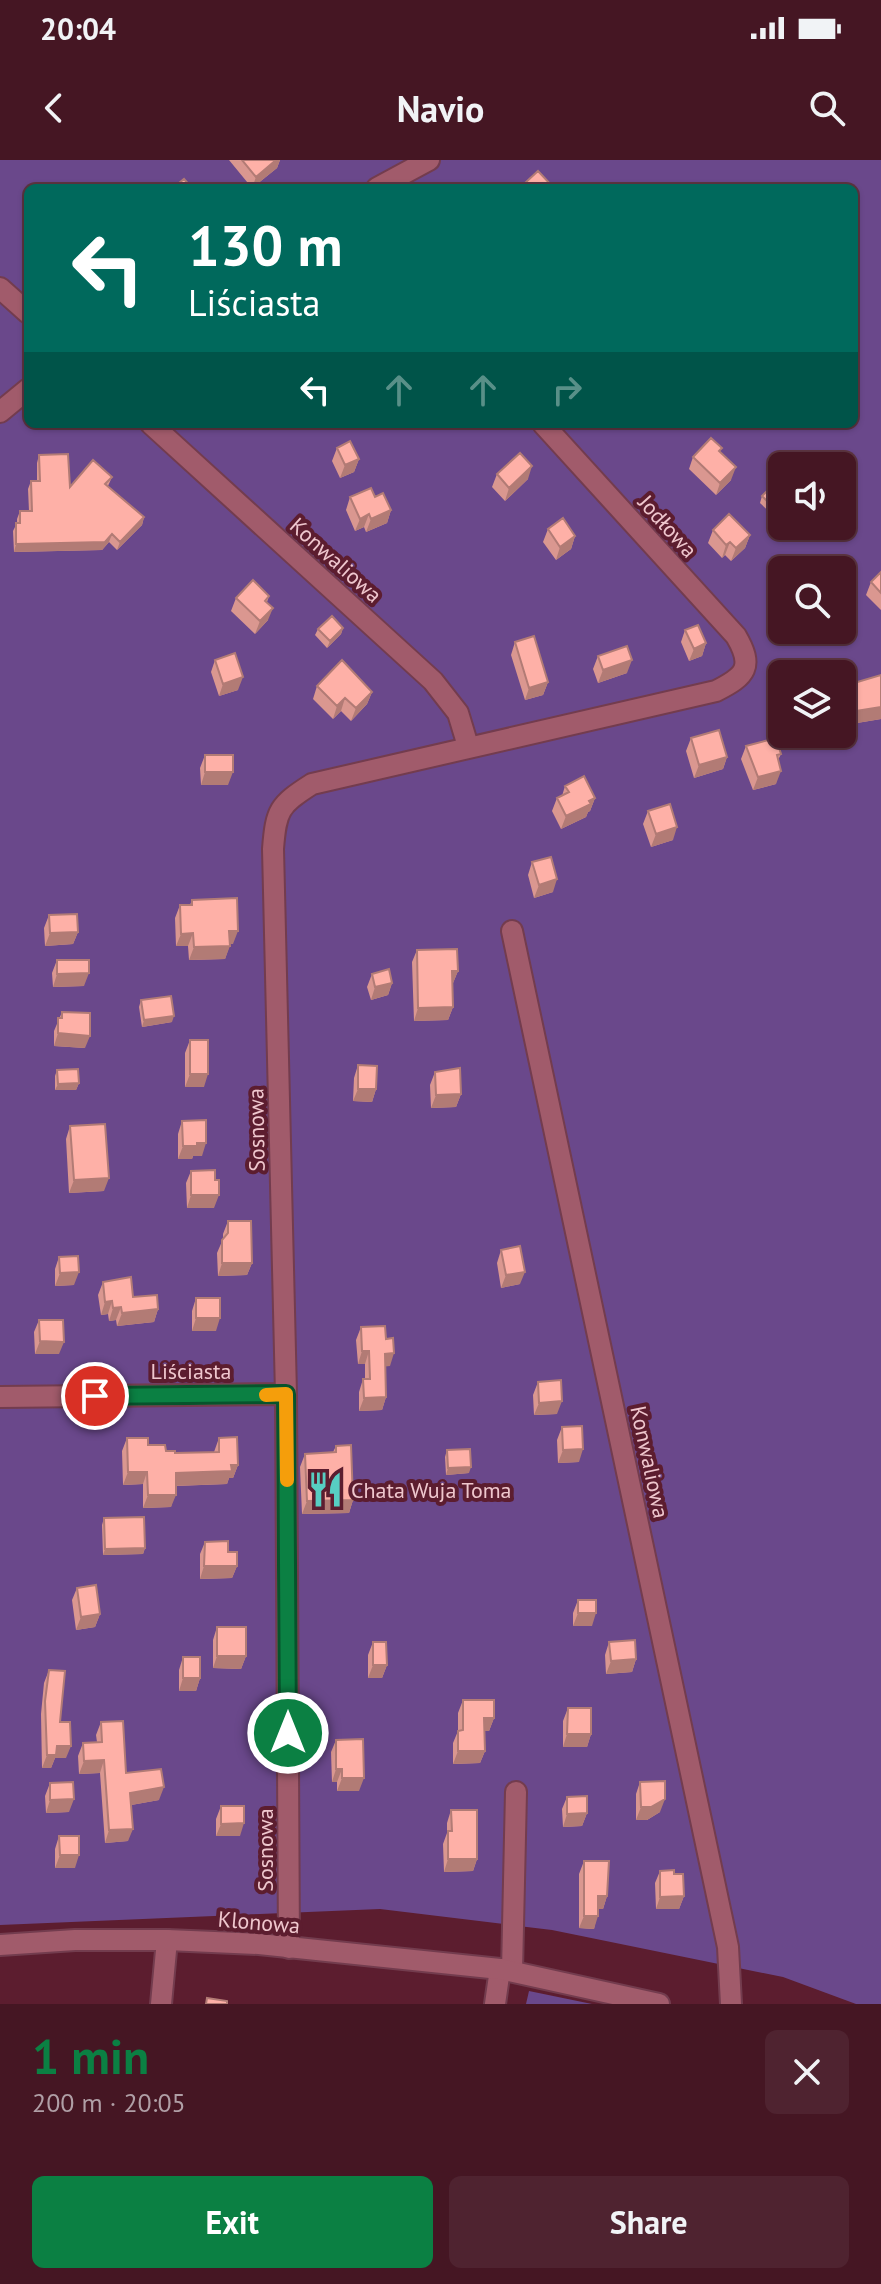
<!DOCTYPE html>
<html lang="en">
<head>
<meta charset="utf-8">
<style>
  body { margin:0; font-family:"PT Sans",sans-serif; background:#4f2330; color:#f1f3f6; height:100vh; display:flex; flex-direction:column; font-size:30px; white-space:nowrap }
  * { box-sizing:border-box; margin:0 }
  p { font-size:26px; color:#b09fa6 }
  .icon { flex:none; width:44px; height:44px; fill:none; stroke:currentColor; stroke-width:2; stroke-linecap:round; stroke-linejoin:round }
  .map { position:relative; height:1844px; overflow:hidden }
  .side { display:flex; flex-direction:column; background:#451623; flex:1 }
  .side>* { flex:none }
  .hud { position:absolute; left:24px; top:24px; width:834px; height:244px; border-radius:12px; box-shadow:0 2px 6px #0004,0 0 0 2px #5d3541; background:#00695c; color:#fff; overflow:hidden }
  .controls { position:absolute; left:768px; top:292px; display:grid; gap:16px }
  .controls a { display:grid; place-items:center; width:88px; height:88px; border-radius:12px; background:#451623; box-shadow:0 2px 6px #0004,0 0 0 2px #5d3541; font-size:40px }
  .pin { position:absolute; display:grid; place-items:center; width:68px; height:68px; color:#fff; margin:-34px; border:4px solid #fff; border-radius:50%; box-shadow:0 2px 8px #0007 }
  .me { position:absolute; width:88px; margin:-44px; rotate:0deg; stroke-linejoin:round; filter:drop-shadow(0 0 6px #0008) }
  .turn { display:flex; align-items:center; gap:28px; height:168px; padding:0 32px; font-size:36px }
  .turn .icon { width:104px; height:104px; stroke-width:2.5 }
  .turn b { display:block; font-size:56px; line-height:68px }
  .lanes { display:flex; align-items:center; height:76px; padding:0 32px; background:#0003; justify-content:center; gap:40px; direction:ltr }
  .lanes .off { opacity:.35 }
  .round { display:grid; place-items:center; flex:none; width:84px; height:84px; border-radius:12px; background:#4f2330 }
  .headline { display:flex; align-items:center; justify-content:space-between; height:136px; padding:0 32px }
  h1 { font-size:48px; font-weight:700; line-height:60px; color:#0b8043 }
  .action { display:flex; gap:16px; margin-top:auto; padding:16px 32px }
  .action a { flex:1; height:92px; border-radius:12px; background:#0b8043; color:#fff; font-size:32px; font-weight:700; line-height:92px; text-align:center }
  .action a+a { background:#4f2330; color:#f1f3f6 }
  .status { display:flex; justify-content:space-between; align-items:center; height:56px; padding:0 40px; background:#451623; direction:ltr }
  .status svg { height:22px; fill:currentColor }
  header { display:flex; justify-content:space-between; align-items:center; height:104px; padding:0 32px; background:#451623; font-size:36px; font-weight:700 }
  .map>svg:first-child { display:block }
</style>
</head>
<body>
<div class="status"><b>20:04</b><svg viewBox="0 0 49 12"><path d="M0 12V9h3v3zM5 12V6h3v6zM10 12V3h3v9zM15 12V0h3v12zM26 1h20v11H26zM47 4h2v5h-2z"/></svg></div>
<header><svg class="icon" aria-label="back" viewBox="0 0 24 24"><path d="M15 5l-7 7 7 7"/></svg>Navio<svg class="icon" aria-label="search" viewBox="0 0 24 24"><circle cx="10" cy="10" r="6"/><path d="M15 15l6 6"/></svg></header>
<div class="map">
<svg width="881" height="1844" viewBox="0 0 881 1844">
  <rect width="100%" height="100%" fill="#5c1d2f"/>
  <path fill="#6a488b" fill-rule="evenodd" d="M0,0H881V1844H856L783,1817L552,1770L380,1749L0,1765ZM28,28H854V264H28ZM782,306H842V366H782ZM782,410H842V470H782ZM782,514H842V574H782Z
    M529,1831L592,1844H526Z"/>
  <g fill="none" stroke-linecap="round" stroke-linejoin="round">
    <defs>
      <path id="street" d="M377,28L429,0
        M0,128L28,153
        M0,252L28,229
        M151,264L433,521L458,553L468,586
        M512,771L728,1787L731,1844
        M0,1237L286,1234
        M289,1788L286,1234L273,689C276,650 279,645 312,624L716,531C746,516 754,507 736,476L543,264
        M512,1811L516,1632
        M161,1844L167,1780
        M495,1844L500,1809"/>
      <path id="secondary" d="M0,1785L75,1780H167L259,1784L500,1809L659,1844"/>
    </defs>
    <use href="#street" stroke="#733c4e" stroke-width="24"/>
    <use href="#secondary" stroke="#733c4e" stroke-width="24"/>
    <use href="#street" stroke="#a15b6b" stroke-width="20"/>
    <use href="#secondary" stroke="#a15b6b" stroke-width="20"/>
  </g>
  <path fill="#da9790" d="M229,0H280L277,8L252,28Z
    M337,288L359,299L354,312L340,318L332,301Z
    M720,292L731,320L716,335L689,309L693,297Z
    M39,295L70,327L112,317L108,326L144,357L142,365L117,390L109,382L102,390L14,392L13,371L17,363V359L20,351H29L28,329L31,321H37V303Z
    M497,314L528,319L505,341L492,327Z
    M782,334V364L760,343L762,336Z
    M350,337H375L391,350L387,363L366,372L364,367L355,371L346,350Z
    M784,366H806L796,378Z
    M548,369L575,376L571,389L556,400L543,382Z
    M713,370L750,375L745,388L731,401L725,395L722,398L708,383Z
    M881,412V450L866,435L871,422Z
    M269,436L267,442L268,460L255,474L231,451L236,438Z
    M343,468L341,474L327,488L315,475L318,469Z
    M685,470L706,483L702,496L689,501L681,482Z
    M515,482L548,522L543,535L525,540L511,495Z
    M598,496L627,513L598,523L593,509Z
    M215,500L238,530L219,536L211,512Z
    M881,515V559L851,564L849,536L854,523Z
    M317,526L372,532L367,544L351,561L341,551L333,559L313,539Z
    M691,578L727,597L723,609L694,618L686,591Z
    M746,586L781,594L778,600L776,624L753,630L741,599Z
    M205,595L228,625H201L200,608Z
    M565,626L595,638L590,651L588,652L586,657L561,669L552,651L557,638L562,636Z
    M648,651L673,680L651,687L643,664Z
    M532,702L553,732L534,738L528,715Z
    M192,740L233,784H230L225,799L189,800L188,786H176L175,758L180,745H190Z
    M49,755L78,772L73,784L45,786L44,768Z
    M417,790L458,811L453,823V847L448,860L414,861L412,802Z
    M57,800L84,826L53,827L52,813Z
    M372,814L392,823L388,835L371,840L367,827Z
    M141,840L172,862L142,867L139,847Z
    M62,852L85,888L54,886V871Z
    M190,880L204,927H185V893Z
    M358,905L376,929L372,942L353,941L354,918Z
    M57,910L79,923L76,930H55V916Z
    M435,912L461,934L456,947L431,948L430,925Z
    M182,961L202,996H193L192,999H178V974Z
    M70,966L104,1031L69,1033L66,979Z
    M191,1011L214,1048H187L186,1023Z
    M228,1061L252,1103L247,1115L218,1116L217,1093L223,1079V1074Z
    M501,1090L520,1124L501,1128L497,1103Z
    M59,1097L74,1125L55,1126V1109Z
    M103,1122L158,1149L154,1162L117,1166L116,1160L109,1161L108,1154L101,1155L98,1135Z
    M196,1138L216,1171H192V1151Z
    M39,1160L59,1194H35L34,1172Z
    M361,1167L386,1179L390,1206H385L386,1237L382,1250L359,1251V1232L363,1219H365V1204H358L356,1180Z
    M538,1222L557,1254L534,1255L533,1235Z
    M562,1267L579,1302L558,1303L557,1280Z
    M127,1278L175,1293L214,1292L219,1278L238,1305L233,1318H229L227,1324L176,1326L171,1347L143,1348V1324L123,1325L122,1291Z
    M336,1286L353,1340L349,1353L302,1354L300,1307L305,1294L333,1292Z
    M447,1290L469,1313L446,1315L445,1297Z
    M104,1358L145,1388L143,1394L103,1395L102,1365Z
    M205,1382L228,1392L237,1406L232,1418L200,1419V1394Z
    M77,1428L100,1454L95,1467L76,1470L72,1440Z
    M578,1440L592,1466H573V1453Z
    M217,1467L246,1496L241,1509L213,1508V1480Z
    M373,1482L387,1505L382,1518H368V1495Z
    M609,1482L636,1499L632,1512L606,1514L605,1495Z
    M183,1497L200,1518L196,1531H179V1510Z
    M49,1510L66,1598H55L51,1608H42L41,1554L44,1523Z
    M463,1540L494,1558L489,1571H484L485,1591L480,1603L453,1604V1583L458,1571V1553Z
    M568,1548L591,1574L587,1587H563V1561Z
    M101,1562L126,1613L159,1640L131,1645L128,1681L105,1683L100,1613L79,1614L78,1596L83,1583L97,1582L96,1575Z
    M336,1580L359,1631H337V1622H332L331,1592Z
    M640,1622L660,1652L647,1660H636V1634Z
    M50,1623L69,1652L46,1653L45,1636Z
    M567,1637L587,1653L582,1666L563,1667L562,1649Z
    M221,1646L240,1676H216V1659Z
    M451,1650L477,1699L473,1711L444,1712L443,1684L447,1673V1663Z
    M59,1676L75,1708H55V1689Z
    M584,1701L607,1736L603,1749H598L594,1769L579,1768V1714Z
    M660,1711L674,1714L684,1736L679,1749H656L655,1723Z"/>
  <path fill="#b27b75" d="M276,0H280L277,8L252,28L256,17Z
    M359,299L354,312L340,318L345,305Z
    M532,306L528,319L505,341L509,328Z
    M736,307L731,320L716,335L720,323Z
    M391,350L387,363L366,372L371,359Z
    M369,354L364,367L355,371L360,359Z
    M144,357L142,365L117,390L120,382Z
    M803,366H806L796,378L798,371Z
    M112,374L109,382L102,390L14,392L16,384Z
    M750,375L745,388L731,401L736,388Z
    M575,376L571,389L556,400L560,387Z
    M730,382L725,395L722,398L726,385Z
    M273,448L268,460L255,474L260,461Z
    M343,468L341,474L327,488L330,481Z
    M706,483L702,496L689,501L694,489Z
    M632,500L627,513L598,523L603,510Z
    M243,517L238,530L219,536L223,524Z
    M548,522L543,535L525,540L529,528Z
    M372,532L367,544L351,561L356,548Z
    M345,538L341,551L333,559L337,546Z
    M881,547V559L851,564L856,551Z
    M727,597L723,609L694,618L699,605Z
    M781,611L776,624L753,630L758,617Z
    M205,612H233L228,625H201Z
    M595,638L590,651L588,652L586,657L561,669L566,656Z
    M677,667L673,680L651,687L656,674Z
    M557,719L553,732L534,738L539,725Z
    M229,771H238L233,784H225Z
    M78,772L73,784L45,786L50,773Z
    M193,773L188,786H176L181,774Z
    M230,786L225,799L189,800L194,787Z
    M452,811H458L453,823Z
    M89,813L84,826L53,827L57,814Z
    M392,823L388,835L371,840L375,827Z
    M453,847L448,860L414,861L418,848Z
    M174,856L172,862L142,867L144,860Z
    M58,873L90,876L85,888L54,886Z
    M190,914H208L204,927H185Z
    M79,923L76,930H55L58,924Z
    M358,929H376L372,942L353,941Z
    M461,934L456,947L431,948L436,935Z
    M197,983H206L202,996H193L192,999H178L183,986Z
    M109,1018L104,1031L69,1033L74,1020Z
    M191,1035H219L214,1048H187Z
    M222,1103H252L247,1115L218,1116Z
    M79,1112L74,1125L55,1126L60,1113Z
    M525,1112L520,1124L501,1128L506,1115Z
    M112,1141L108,1154L101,1155L105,1142Z
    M121,1147L116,1160L109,1161L113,1148Z
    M158,1149L154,1162L117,1166L122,1153Z
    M196,1158H220L216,1171H192Z
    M40,1181L64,1182L59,1194H35Z
    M362,1191H369L365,1204H358Z
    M394,1193L390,1206L380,1207L385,1194Z
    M386,1237L382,1250L359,1251L364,1238Z
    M562,1241L557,1254L534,1255L539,1243Z
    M583,1289L579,1302L558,1303L563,1290Z
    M231,1305H238L233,1318H229L227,1324L171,1326L176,1313Z
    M471,1307L469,1313L446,1315L448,1308Z
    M128,1312H147L143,1324L123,1325Z
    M148,1335H176L171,1347L143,1348Z
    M353,1340L349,1353L302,1354L307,1341Z
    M145,1388L143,1394L103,1395L105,1389Z
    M204,1406H237L232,1418L200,1419Z
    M578,1453H596L592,1466H573Z
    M100,1454L95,1467L76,1470L81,1457Z
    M217,1496H246L241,1509L213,1508Z
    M636,1499L632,1512L606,1514L611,1501Z
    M373,1505H387L382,1518H368Z
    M183,1518H200L196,1531H179Z
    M484,1558H494L489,1571H480Z
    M567,1574H591L587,1587H563Z
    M57,1586H71L66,1598H55L51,1608H42L47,1595Z
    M458,1591H485L480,1603L453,1604Z
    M104,1600L100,1613L79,1614L84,1601Z
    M336,1609H342L337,1622H332Z
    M342,1618H364L359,1631H337Z
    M164,1627L159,1640L126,1646L130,1633Z
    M74,1639L69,1652L46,1653L50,1640Z
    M665,1639L660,1652L647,1660H636L641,1647Z
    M587,1653L582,1666L563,1667L567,1654Z
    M244,1663L240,1676H216L221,1664Z
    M133,1669L128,1681L105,1683L109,1670Z
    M60,1695H79L75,1708H55Z
    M448,1699H477L473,1711L444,1712Z
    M598,1736H607L603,1749H594Z
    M684,1736L679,1749H656L660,1737Z
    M584,1756H598L594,1769L579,1768Z"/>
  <path fill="#feb0a7" stroke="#b27b75" stroke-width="2" d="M242,0H276L256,17Z
    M538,11L554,28H530L525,23Z
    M184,19L192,28H173Z
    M711,278L722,288L719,291L736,307L720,323L693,297Z
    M350,281L359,299L345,305L337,288Z
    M520,293L532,306L509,328L497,314Z
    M68,294L70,327L93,300L112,317L105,324L144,357L120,382L112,374L105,382L16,384V363H20V351H32L31,321H40L39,295Z
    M773,325L782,334V356L762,336Z
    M371,328L375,337L383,333L391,350L371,359L369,354L360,359L350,337Z
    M729,354L750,375L736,388L730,382L726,385L713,370Z
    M563,358L575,376L560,387L548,369Z
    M793,366H803L798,371Z
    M881,412V433L871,422Z
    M253,420L269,436L265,441L273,448L260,461L236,438Z
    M332,456L343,468L330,481L318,469Z
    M698,465L706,483L694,489L685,470Z
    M534,476L548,522L529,528L515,482Z
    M627,486L632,500L603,510L598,496Z
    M235,493L243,517L223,524L215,500Z
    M342,500L372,532L356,548L345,538L337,546L317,526Z
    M881,515V547L856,551L854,523Z
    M719,570L727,597L699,605L691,578Z
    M776,578L781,594L777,595L781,611L758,617L746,586Z
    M205,595H233V612H205Z
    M584,616L595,638L589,641L591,644L566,656L557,638L569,632L565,626Z
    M670,644L677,667L656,674L648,651Z
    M551,697L557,719L539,725L532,702Z
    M237,738L238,771H229L230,786L194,787L193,773L181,774L180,745H192V740Z
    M77,754L78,772L50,773L49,755Z
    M457,789L458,811H452L453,847L418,848L417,790Z
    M57,800H89V813L57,814Z
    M389,809L392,823L375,827L372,814Z
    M171,836L174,856L144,860L141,840Z
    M62,852L90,853V876L58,873V858H62Z
    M190,880H208V914H190Z
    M358,905L377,906L376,929H358Z
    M460,908L461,934L436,935L435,912Z
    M78,909L79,923L58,924L57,910Z
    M206,960V983H197V986H183L182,961Z
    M105,964L109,1018L74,1020L70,966Z
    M215,1010V1020H219V1035H191V1011Z
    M228,1061H251L252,1103H222V1080L228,1073Z
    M520,1086L525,1112L506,1115L501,1090Z
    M78,1096L79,1112L60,1113L59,1097Z
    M131,1117L133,1137L157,1135L158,1149L122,1153L121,1147L113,1148L112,1141L105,1142L103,1122Z
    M196,1138H220V1158H196Z
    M39,1160H63L64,1182L40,1181Z
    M385,1166L386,1179L393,1178L394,1193L385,1194L386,1237L364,1238L363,1219H370L369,1191H362L361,1167Z
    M561,1220L562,1241L539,1243L538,1222Z
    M582,1266L583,1289L563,1290L562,1267Z
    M237,1277L238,1305H231L232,1311L176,1313V1335H148L147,1312H128L127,1278H148V1285H165L166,1291H175V1293L219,1292V1278Z
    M351,1285L353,1340L307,1341L305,1294L336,1292V1286Z
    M470,1289L471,1307L448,1308L447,1290Z
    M144,1357L145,1388L105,1389L104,1358Z
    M228,1381V1392H237V1406H204L205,1382Z
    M96,1425L100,1454L81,1457L77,1428Z
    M578,1440H596V1453H578Z
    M217,1467H246V1496H217Z
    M635,1480L636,1499L611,1501L609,1482Z
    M373,1482H386L387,1505H373Z
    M183,1497H200V1518H183Z
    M49,1510L65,1511L60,1562H70L71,1586H57L56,1595H47L45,1541Z
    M463,1540H494V1558H484L485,1591H458V1571L463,1570Z
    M568,1548H591V1574H567Z
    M123,1561L126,1613L161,1609L164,1627L130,1633L133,1669L109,1670L104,1600L84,1601L83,1583L102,1582L101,1562Z
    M363,1579L364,1618H342V1609H336V1580Z
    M665,1621V1639L651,1647H641L640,1622Z
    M73,1622L74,1639L50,1640V1623Z
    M587,1636V1653L567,1654V1637Z
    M221,1646H244V1663L221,1664Z
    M451,1650H477V1699H448V1671H452Z
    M59,1676H79V1695H60Z
    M584,1701H609L607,1736H598V1756H584Z
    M674,1710V1714H683L684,1736L660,1737V1711Z
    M207,1838L227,1841V1844H206Z"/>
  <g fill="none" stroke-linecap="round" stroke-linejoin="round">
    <defs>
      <path id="route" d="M95,1236L286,1234L288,1573"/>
    </defs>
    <use href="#route" stroke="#07532c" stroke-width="20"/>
    <use href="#route" stroke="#0b8043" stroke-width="14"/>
    <path stroke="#f59e0b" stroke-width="14" d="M266,1235L286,1234L287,1320"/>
  </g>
  <defs>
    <symbol id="restaurant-bare" viewBox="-9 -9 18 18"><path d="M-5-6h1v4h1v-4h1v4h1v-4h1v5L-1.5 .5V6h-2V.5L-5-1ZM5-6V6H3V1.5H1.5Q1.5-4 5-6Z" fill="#57cec2" stroke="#5c1d2f" stroke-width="2.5" paint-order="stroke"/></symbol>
  </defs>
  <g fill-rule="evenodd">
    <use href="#restaurant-bare" x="300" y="1304" width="51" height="51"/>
  </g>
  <g text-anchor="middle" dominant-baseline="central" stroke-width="8" stroke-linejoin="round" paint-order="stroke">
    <g font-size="22" fill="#efc7ce" stroke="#5c1d2f">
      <text transform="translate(668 366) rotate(48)">Jodłowa</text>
      <text transform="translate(336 400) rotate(42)">Konwaliowa</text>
      <text transform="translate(256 970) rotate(-91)">Sosnowa</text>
      <text x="191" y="1211">Liściasta</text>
      <text transform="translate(650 1302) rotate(78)">Konwaliowa</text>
      <text transform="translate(265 1690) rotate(-90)">Sosnowa</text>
      <text transform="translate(259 1762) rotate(5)">Klonowa</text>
    </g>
    <g font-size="22" fill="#efc7ce" stroke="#5c1d2f" text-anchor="start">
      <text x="351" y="1330">Chata Wuja Toma</text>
    </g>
  </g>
</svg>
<div class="controls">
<a><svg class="icon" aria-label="sound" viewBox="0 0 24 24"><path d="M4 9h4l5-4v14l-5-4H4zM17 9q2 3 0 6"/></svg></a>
<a><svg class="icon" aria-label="search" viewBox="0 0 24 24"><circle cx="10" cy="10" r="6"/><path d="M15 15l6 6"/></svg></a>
<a><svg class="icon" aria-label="layers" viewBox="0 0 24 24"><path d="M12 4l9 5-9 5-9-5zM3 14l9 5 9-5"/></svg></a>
</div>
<div class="pin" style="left:95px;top:1236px;background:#d93025"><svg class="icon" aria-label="arrive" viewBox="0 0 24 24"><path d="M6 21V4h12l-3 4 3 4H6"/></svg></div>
<svg class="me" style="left:288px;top:1573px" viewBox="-20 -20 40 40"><circle r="17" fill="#0b8043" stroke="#fff" stroke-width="3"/><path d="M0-11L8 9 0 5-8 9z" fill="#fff"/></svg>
<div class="hud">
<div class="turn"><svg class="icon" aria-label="left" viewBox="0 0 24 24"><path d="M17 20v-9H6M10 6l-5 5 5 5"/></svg><div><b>130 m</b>Liściasta</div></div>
<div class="lanes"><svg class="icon" aria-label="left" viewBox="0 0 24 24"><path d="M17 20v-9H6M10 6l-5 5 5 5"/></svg><svg class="icon off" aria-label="ahead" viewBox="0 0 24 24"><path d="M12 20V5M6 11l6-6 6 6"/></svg><svg class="icon off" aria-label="ahead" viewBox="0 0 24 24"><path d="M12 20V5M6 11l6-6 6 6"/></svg><svg class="icon off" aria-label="right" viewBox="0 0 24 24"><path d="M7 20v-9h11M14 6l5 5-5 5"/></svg></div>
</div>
</div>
<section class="side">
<div class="headline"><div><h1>1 min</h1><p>200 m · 20:05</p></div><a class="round"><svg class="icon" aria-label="close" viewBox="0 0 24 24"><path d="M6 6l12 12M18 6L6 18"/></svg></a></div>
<div class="action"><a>Exit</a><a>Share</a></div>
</section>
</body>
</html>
